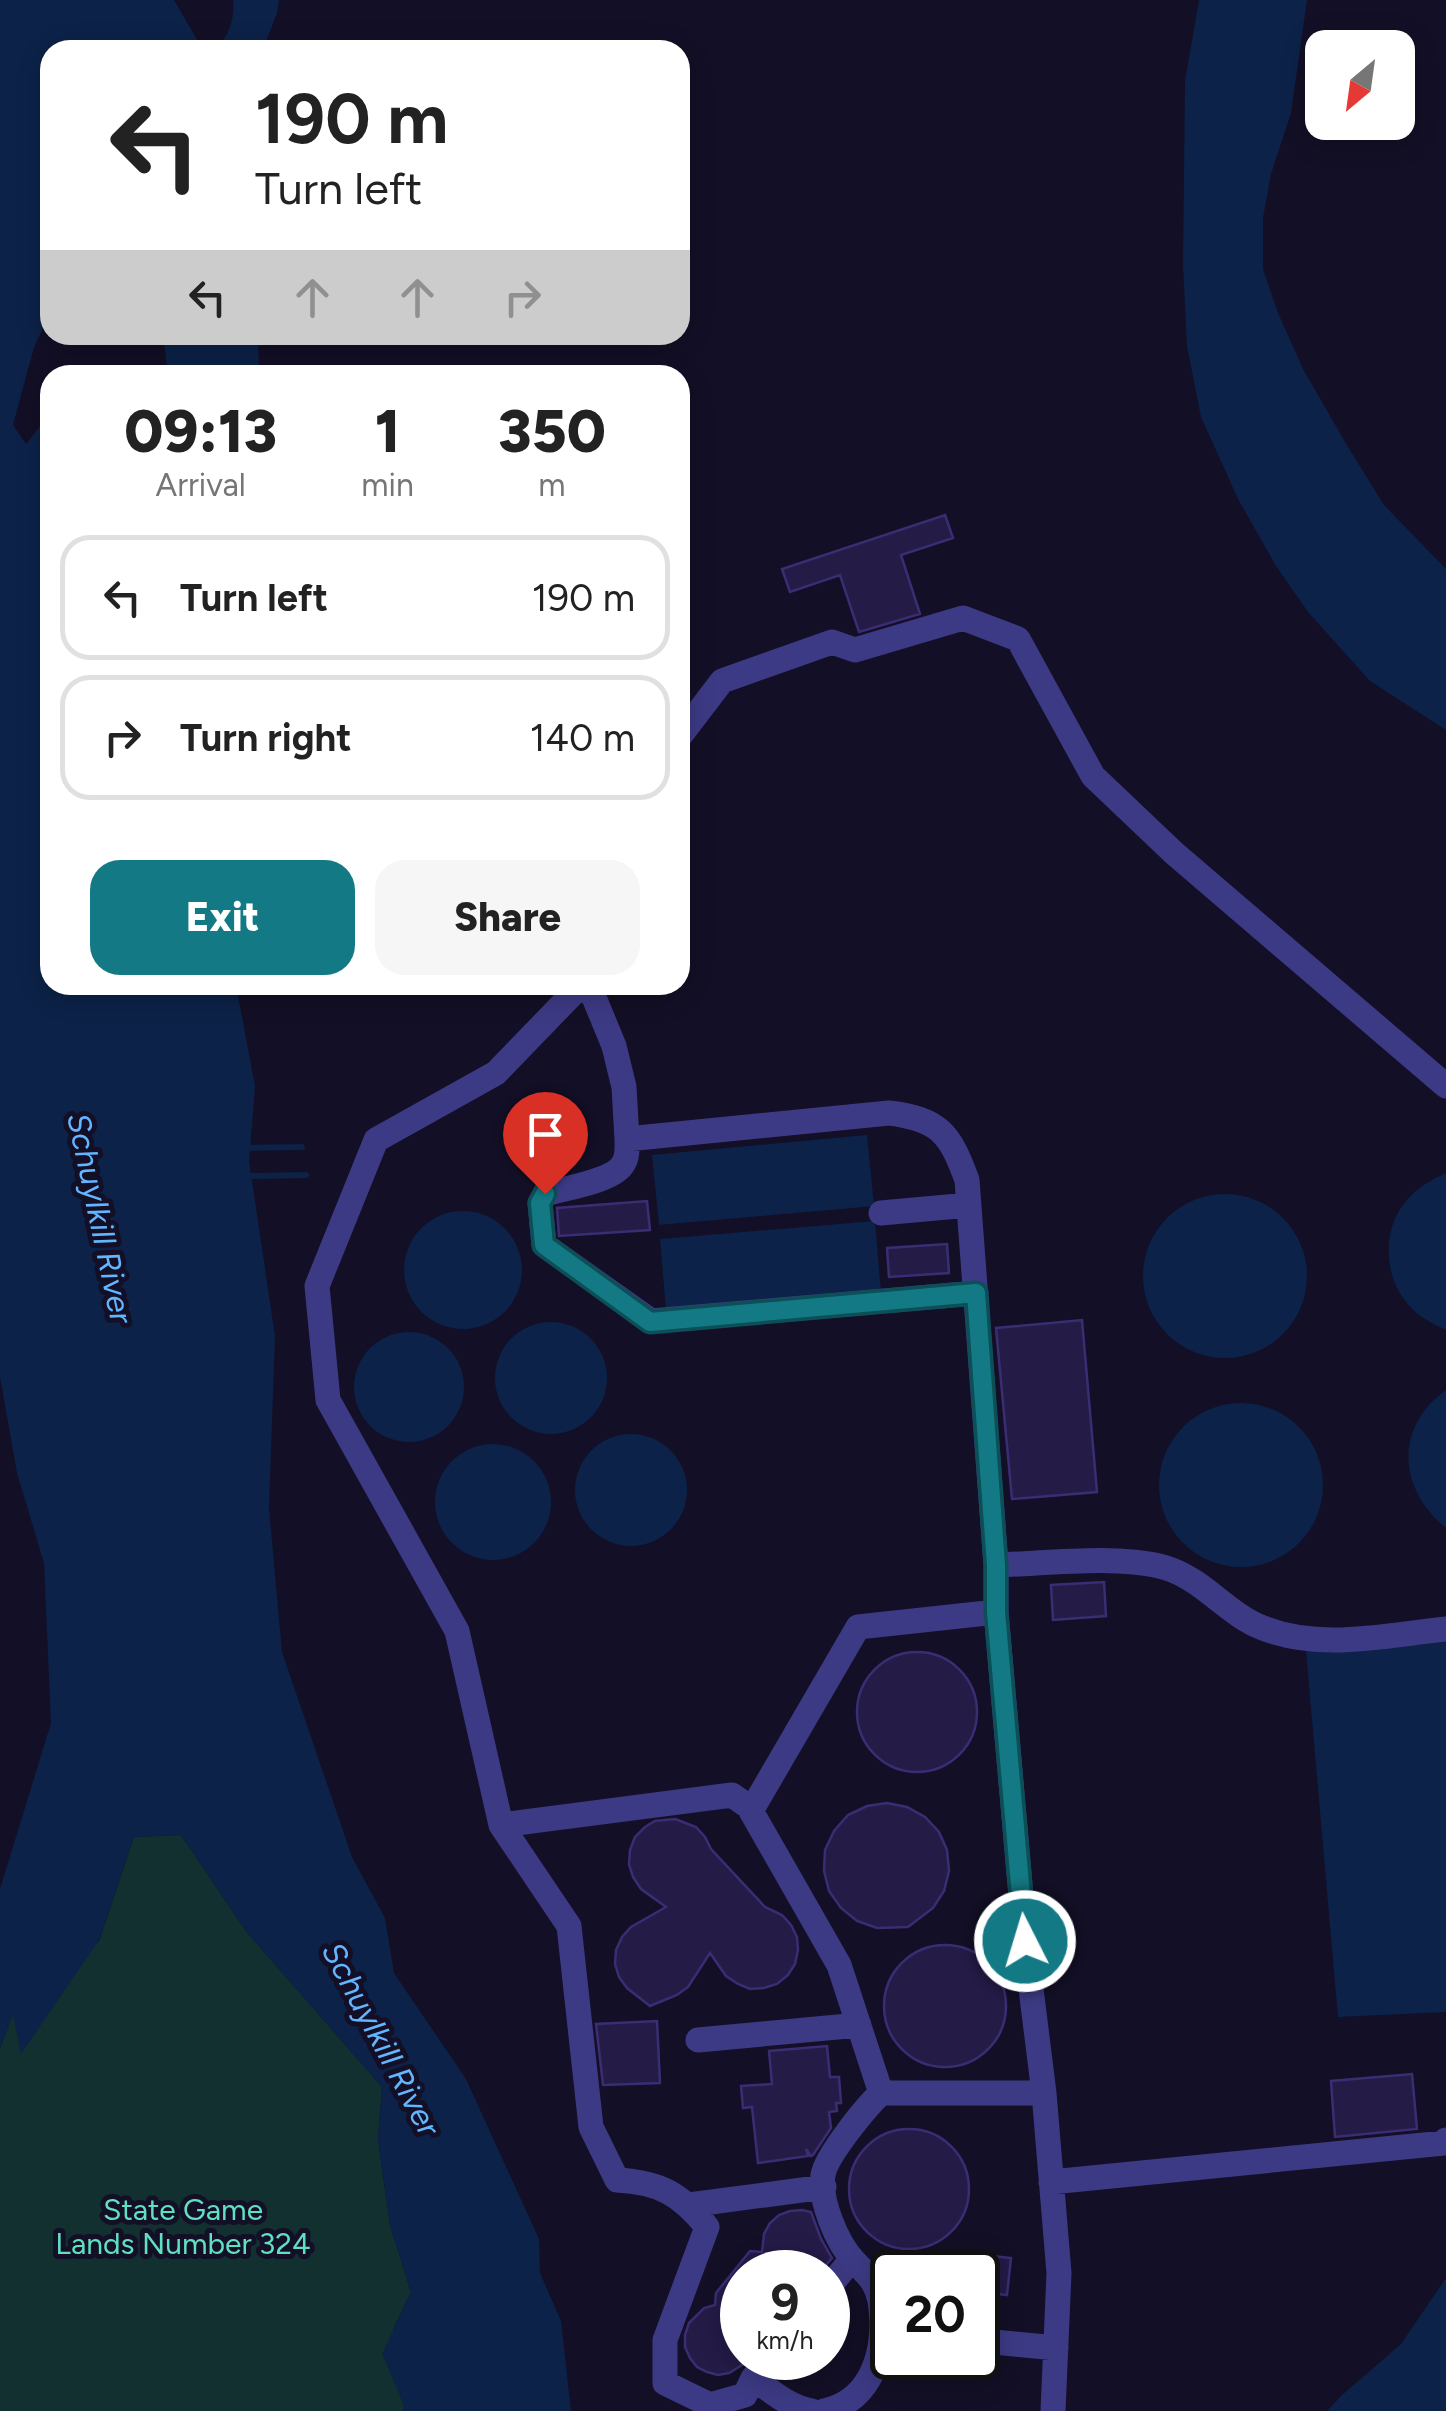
<!DOCTYPE html>
<html lang="en">
<head>
<meta charset="utf-8">
<style>
  body { margin:0; font-family:Figtree,sans-serif; background:#f6f6f6; color:#222; height:100vh; display:flex; flex-direction:column; font-size:38px; white-space:nowrap }
  * { box-sizing:border-box; margin:0 }
  p { font-size:32px; color:#767676 }
  .icon { flex:none; width:55px; height:55px; fill:none; stroke:currentColor; stroke-width:2; stroke-linecap:round; stroke-linejoin:round }
  .map { position:relative; flex:1; overflow:hidden }
  .drawer { position:absolute; left:40px; top:365px; width:650px; height:630px; display:flex; flex-direction:column; background:#fff; border-radius:30px; box-shadow:0 5px 25px #0003 }
  .drawer>* { flex:none }
  .banner { position:absolute; left:40px; top:40px; width:650px; height:305px; border-radius:30px; box-shadow:0 5px 25px #0003; background:#fff; color:#222; overflow:hidden }
  .needle { width:65px; rotate:209deg }
  .buttons { position:absolute; left:1305px; top:30px; display:grid; gap:20px }
  .buttons a { display:grid; place-items:center; width:110px; height:110px; border-radius:20px; background:#fff; box-shadow:0 5px 25px #0003; font-size:50px }
  .speed { position:absolute; left:720px; top:2250px; display:flex; gap:20px; font-size:50px; font-weight:700; text-align:center }
  .speed>* { display:grid; place-content:center; width:130px; height:130px; border-radius:50%; background:#fff; box-shadow:0 5px 25px #0003; line-height:1 }
  .speed small { font-size:25px; font-weight:400 }
  .speed .limit { border:5px solid #111; border-radius:15px; background:#fff; color:#111 }
  .pin { position:absolute; display:grid; place-items:center; width:85px; height:85px; color:#fff; margin:-102px -42px; border-radius:50% 50% 50% 0; rotate:-45deg; box-shadow:0 0 10px #0007 }
  .pin .icon { rotate:45deg }
  .me { position:absolute; width:110px; margin:-55px; rotate:355deg; stroke-linejoin:round; filter:drop-shadow(0 0 8px #0008) }
  .turn { display:flex; align-items:center; gap:35px; height:210px; padding:0 50px; font-size:45px }
  .turn .icon { width:130px; height:130px; stroke-width:2.5 }
  .turn b { display:block; font-size:70px; line-height:85px }
  .lanes { display:flex; align-items:center; height:95px; padding:0 50px; background:#0003; justify-content:center; gap:50px; direction:ltr }
  .lanes .off { opacity:.35 }
  .eta { display:flex; justify-content:space-evenly; align-items:center; height:170px; text-align:center }
  .eta b { font-size:60px; font-weight:800; line-height:70px }
  .primary-button { display:flex; gap:20px; margin-top:auto; padding:20px 50px }
  .primary-button a { flex:1; height:115px; border-radius:30px; background:#137a85; color:#fff; font-size:40px; font-weight:800; line-height:115px; text-align:center }
  .primary-button a+a { background:#f6f6f6; color:#222 }
  ul { padding:0; list-style:none }
  li { display:flex; align-items:center; gap:30px; height:125px; margin:0 20px 15px; padding:0 30px; border:5px solid #e0e0e0; border-radius:30px }
  li div { flex:1 }
  li b { display:block; font-size:38px }
  li em { font-style:normal }
  .map>svg:first-child { display:block }
</style>
</head>
<body>
<div class="map">
<svg width="1446" height="2411" viewBox="0 0 1446 2411">
  <rect width="100%" height="100%" fill="#130f26"/>
  <path fill="#12302f" d="M181,1835L246,1931L382,2087L378,2140L390,2225L411,2292L393,2330L398,2390L404,2405L403,2411H0V2048L13,2013L99,1941L134,1837Z"/>
  <path fill="#0c2248" d="M0,0H174L203,50H50V314L34,347L13,425L26,444L44,421L50,435V985H236L255,1086L249,1161L275,1336L269,1508L282,1652L352,1857L385,1918L394,1973L466,2079L539,2239L540,2273L561,2321L571,2411H403L404,2405L382,2354L411,2292L390,2225L378,2140L382,2087L246,1931L181,1835L134,1837L99,1940L21,2054L13,2015L0,2048V1889L51,1723L44,1563L17,1473L0,1377Z
    M233,0H279L277,13L263,50H213C228,40 235,19 233,0Z
    M1199,0H1307L1291,113L1271,174L1263,218V269L1278,313L1303,369L1348,447L1384,505L1446,569V730L1370,681L1308,612L1276,566L1238,499L1201,417L1187,346L1183,265L1185,81Z
    M163,335H258L259,375H168Z
    M867,1135L874,1206L659,1225L652,1155Z
    M1446,1173V1330C1431,1323 1417,1316 1407,1303C1383,1275 1382,1227 1407,1200C1418,1187 1431,1180 1446,1173Z
    M1143 1276a82 82 0 1 1 164 0a82 82 0 1 1-164 0Z
    M404 1270a59 59 0 1 1 118 0a59 59 0 1 1-118 0Z
    M875,1221L881,1292L666,1310L660,1239Z
    M495 1378a56 56 0 1 1 112 0a56 56 0 1 1-112 0Z
    M354 1387a55 55 0 1 1 110 0a55 55 0 1 1-110 0Z
    M1446,1390V1528C1399,1490 1393,1428 1446,1390Z
    M1159 1485a82 82 0 1 1 164 0a82 82 0 1 1-164 0Z
    M575 1490a56 56 0 1 1 112 0a56 56 0 1 1-112 0Z
    M435 1502a58 58 0 1 1 116 0a58 58 0 1 1-116 0Z
    M1446,1641V2012L1338,2017L1306,1651Z
    M1446,2278V2411H1327L1342,2395L1401,2344Z"/>
  <g fill="none" stroke-linecap="round" stroke-linejoin="round">
    <path stroke="#0c2248" stroke-width="6" d="M244,1148L302,1147
      M247,1176L306,1175"/>
  </g>
  <path fill="#241b47" stroke="#3b2d73" stroke-width="2.5" d="M945,515L953,538L901,555L920,614L859,632L840,575L790,592L782,569Z
    M647,1201L650,1230L559,1236L557,1208Z
    M947,1244L949,1273L889,1277L887,1248Z
    M1082,1320L1097,1492L1012,1499L996,1328Z
    M1104,1582L1106,1616L1053,1620L1051,1585Z
    M857 1712a60 60 0 1 1 120 0a60 60 0 1 1-120 0Z
    M887,1803L907,1807L925,1817L939,1832L947,1850L949,1871L944,1891L933,1908L908,1927L877,1928L857,1921L841,1908L829,1891L824,1871L825,1850L834,1831L848,1815L867,1806Z
    M675,1819L696,1827L705,1837L711,1849L765,1907L782,1915L791,1925L797,1937L798,1950L795,1964L788,1975L777,1984L764,1988L750,1989L738,1984L726,1976L710,1953L688,1987L677,1995L650,2006L627,1988L619,1977L615,1964L616,1950L622,1937L631,1927L666,1907L641,1889L633,1877L629,1864L630,1850L635,1837L645,1827L655,1821Z
    M884 2006a61 61 0 1 1 122 0a61 61 0 1 1-122 0Z
    M657,2021L660,2083L603,2085L596,2024Z
    M827,2046L830,2077H839L841,2103H836L837,2111L829,2112L831,2128L813,2155L811,2156L806,2149L808,2156L758,2163L752,2107L743,2108L741,2086L772,2084L769,2051Z
    M1412,2074L1417,2129L1335,2137L1331,2081Z
    M849 2189a60 60 0 1 1 120 0a60 60 0 1 1-120 0Z
    M802,2210L811,2212L821,2239L832,2258L820,2272H742V2365L729,2373L718,2375L707,2372L697,2367L690,2358L685,2347V2335L689,2323L704,2308L715,2305L716,2293L750,2251L762,2252L764,2234L770,2223L779,2215L790,2211Z
    M985,2255L1011,2258L1007,2295L981,2292Z"/>
  <g fill="none" stroke-linecap="round" stroke-linejoin="round">
    <path stroke="#3d3a85" stroke-width="25" d="M680,736L722,681L832,642L855,650L963,618L1018,639L1093,776L1174,853L1446,1086
      M581,985L496,1073L376,1140L317,1286L328,1400L457,1631L501,1825L569,1926L591,2127L617,2180C659,2182 681,2194 707,2227L665,2340V2383L710,2405L745,2395L753,2378L770,2358
      M581,986L593,995L614,1046L624,1087L627,1139L889,1113C940,1119 950,1134 967,1180L996,1565V1612L1025,1941L1044,2093L1059,2273L1053,2411
      M627,1139C627,1147 628,1157 623,1164C614,1181 565,1188 545,1194L540,1203L544,1245L651,1321L976,1293
      M881,1213L969,1205
      M996,1565C1042,1564 1130,1553 1172,1570C1206,1583 1229,1615 1263,1628C1321,1651 1386,1635 1446,1629
      M996,1612L858,1627L751,1811L839,1965L881,2093H1044
      M501,1825L732,1795L752,1809
      M698,2040L859,2025
      M1051,2182L1444,2143L1446,2140
      M689,2205L824,2187
      M828,2288L852,2259
      M978,2334L994,2342L1056,2348
      M753,2378C771,2391 789,2407 812,2411
      M824,2411C867,2402 882,2362 882,2322C881,2308 881,2297 874,2284C869,2275 861,2269 854,2261C837,2243 819,2200 823,2175C826,2156 866,2107 881,2093"/>
  </g>
  <g fill="none" stroke-linecap="round" stroke-linejoin="round">
    <defs>
      <path id="route" d="M545,1194L540,1203L544,1245L650,1322L976,1293L996,1565V1612L1025,1941"/>
    </defs>
    <use href="#route" stroke="#0c4f56" stroke-width="25"/>
    <use href="#route" stroke="#137a85" stroke-width="18"/>
  </g>
  <g text-anchor="middle" dominant-baseline="central" stroke-width="10" stroke-linejoin="round" paint-order="stroke">
    <g font-size="30" fill="#5fe0c0" stroke="#130f26">
      <text x="183" y="2209">State Game<tspan x="183" dy="34">Lands Number 324</tspan></text>
    </g>
    <g font-size="32" font-style="italic" fill="#62b6ff" stroke="#130f26">
      <text transform="translate(100 1218) rotate(78)">Schuylkill River</text>
      <text transform="translate(381 2039) rotate(62)">Schuylkill River</text>
    </g>
  </g>
</svg>
<div class="buttons">
<a><svg class="needle" viewBox="-14 -14 28 28"><path d="M0-13l5 13h-10z" fill="#e53935"/><path d="M0 13l5-13h-10z" fill="#767676"/></svg></a>
</div>
<div class="speed"><div>9<small>km/h</small></div><div class="limit">20</div></div>
<div class="pin" style="left:545px;top:1194px;background:#d93025"><svg class="icon" aria-label="arrive" viewBox="0 0 24 24"><path d="M6 21V4h12l-3 4 3 4H6"/></svg></div>
<svg class="me" style="left:1025px;top:1941px" viewBox="-20 -20 40 40"><circle r="17" fill="#137a85" stroke="#fff" stroke-width="3"/><path d="M0-11L8 9 0 5-8 9z" fill="#fff"/></svg>
<div class="banner">
<div class="turn"><svg class="icon" aria-label="left" viewBox="0 0 24 24"><path d="M17 20v-9H6M10 6l-5 5 5 5"/></svg><div><b>190 m</b>Turn left</div></div>
<div class="lanes"><svg class="icon" aria-label="left" viewBox="0 0 24 24"><path d="M17 20v-9H6M10 6l-5 5 5 5"/></svg><svg class="icon off" aria-label="ahead" viewBox="0 0 24 24"><path d="M12 20V5M6 11l6-6 6 6"/></svg><svg class="icon off" aria-label="ahead" viewBox="0 0 24 24"><path d="M12 20V5M6 11l6-6 6 6"/></svg><svg class="icon off" aria-label="right" viewBox="0 0 24 24"><path d="M7 20v-9h11M14 6l5 5-5 5"/></svg></div>
</div>
<section class="drawer">
<div class="eta">
<div><b>09:13</b><p>Arrival</p></div>
<div><b>1</b><p>min</p></div>
<div><b>350</b><p>m</p></div>
</div>
<ul>
<li><svg class="icon" aria-label="left" viewBox="0 0 24 24"><path d="M17 20v-9H6M10 6l-5 5 5 5"/></svg><div><b>Turn left</b></div><em>190 m</em></li>
<li><svg class="icon" aria-label="right" viewBox="0 0 24 24"><path d="M7 20v-9h11M14 6l5 5-5 5"/></svg><div><b>Turn right</b></div><em>140 m</em></li>
</ul>
<div class="primary-button"><a>Exit</a><a>Share</a></div>
</section>
</div>
</body>
</html>
